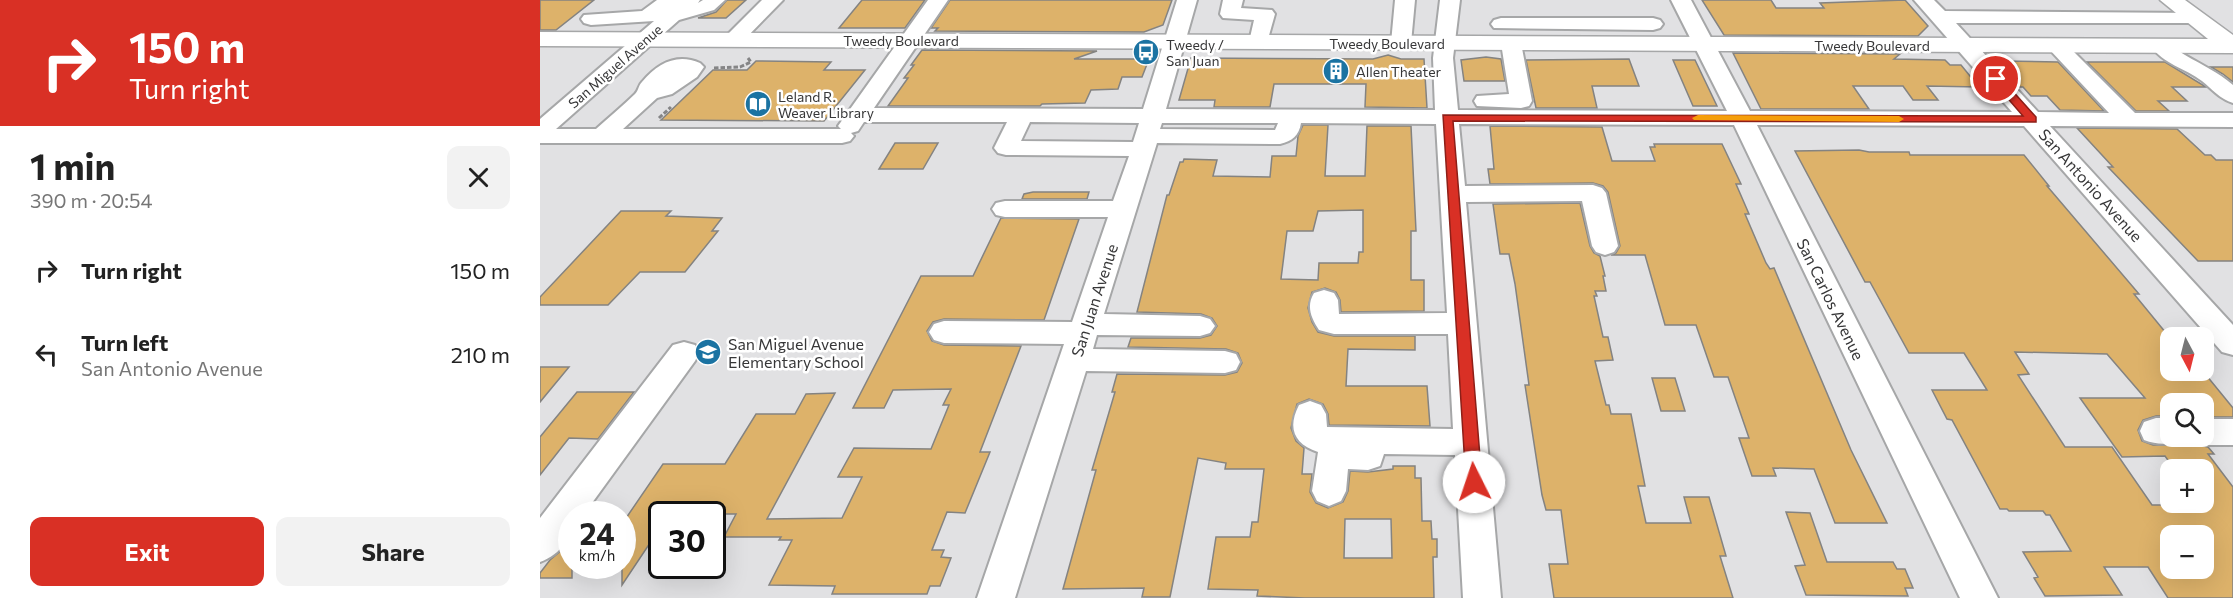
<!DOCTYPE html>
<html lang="en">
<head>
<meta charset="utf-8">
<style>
  body { margin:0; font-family:Commissioner,sans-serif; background:#f2f2f2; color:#222; height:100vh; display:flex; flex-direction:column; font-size:22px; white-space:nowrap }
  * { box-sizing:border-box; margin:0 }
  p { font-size:20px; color:#767676 }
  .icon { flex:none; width:33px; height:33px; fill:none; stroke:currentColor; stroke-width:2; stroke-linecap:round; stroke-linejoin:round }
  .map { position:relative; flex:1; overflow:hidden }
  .sheet { display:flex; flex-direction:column; background:#fff; width:540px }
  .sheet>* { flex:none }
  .hud { background:#d93025; color:#fff; overflow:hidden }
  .needle { width:39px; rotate:173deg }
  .tools { position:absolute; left:1620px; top:327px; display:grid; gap:12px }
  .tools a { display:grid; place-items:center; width:54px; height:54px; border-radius:12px; background:#fff; box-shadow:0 6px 24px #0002; font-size:30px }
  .speed { position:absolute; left:18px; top:501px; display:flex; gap:12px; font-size:30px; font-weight:700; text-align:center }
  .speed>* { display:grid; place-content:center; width:78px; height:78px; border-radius:50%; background:#fff; box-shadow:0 6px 24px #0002; line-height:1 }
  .speed small { font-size:15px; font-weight:400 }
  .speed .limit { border:3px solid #111; border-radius:9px; background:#fff; color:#111 }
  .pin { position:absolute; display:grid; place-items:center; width:51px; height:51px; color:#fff; margin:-26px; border:3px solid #fff; border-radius:50%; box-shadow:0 2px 6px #0007 }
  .me { position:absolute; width:66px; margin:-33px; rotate:356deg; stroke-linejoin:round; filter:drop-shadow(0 0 4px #0008) }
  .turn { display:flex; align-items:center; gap:21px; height:126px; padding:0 30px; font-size:27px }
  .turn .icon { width:78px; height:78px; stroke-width:2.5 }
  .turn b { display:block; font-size:42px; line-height:51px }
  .round { display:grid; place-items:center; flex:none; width:63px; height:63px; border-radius:12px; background:#f2f2f2 }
  .summary { display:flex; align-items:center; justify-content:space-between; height:102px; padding:0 30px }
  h1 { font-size:36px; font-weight:700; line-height:45px }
  .cta { display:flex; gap:12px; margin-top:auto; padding:12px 30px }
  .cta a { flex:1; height:69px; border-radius:12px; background:#d93025; color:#fff; font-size:24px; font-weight:700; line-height:69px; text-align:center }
  .cta a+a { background:#f2f2f2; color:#222 }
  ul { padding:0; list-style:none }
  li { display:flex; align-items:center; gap:18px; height:84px; padding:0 30px }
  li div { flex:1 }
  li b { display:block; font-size:22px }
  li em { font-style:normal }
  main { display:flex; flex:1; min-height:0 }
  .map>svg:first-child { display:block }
</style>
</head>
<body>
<main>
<section class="sheet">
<div class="hud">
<div class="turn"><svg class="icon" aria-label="right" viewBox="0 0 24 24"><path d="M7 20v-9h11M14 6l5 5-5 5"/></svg><div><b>150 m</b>Turn right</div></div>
</div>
<div class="summary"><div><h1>1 min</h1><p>390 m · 20:54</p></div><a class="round"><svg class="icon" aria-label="close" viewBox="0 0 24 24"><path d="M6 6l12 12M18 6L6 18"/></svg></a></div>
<ul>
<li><svg class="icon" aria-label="right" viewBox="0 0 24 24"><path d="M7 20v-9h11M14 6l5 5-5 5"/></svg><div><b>Turn right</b></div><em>150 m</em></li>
<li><svg class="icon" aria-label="left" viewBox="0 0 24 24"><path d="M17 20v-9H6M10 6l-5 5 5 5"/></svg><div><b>Turn left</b><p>San Antonio Avenue</p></div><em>210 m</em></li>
</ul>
<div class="cta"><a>Exit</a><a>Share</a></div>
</section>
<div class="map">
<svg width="1693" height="598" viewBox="0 0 1693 598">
  <rect width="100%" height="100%" fill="#e1e1e3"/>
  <path fill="#ddb26a" stroke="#848381" stroke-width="1.5" fill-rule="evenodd" d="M0,0H54L16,30H0Z
    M187,0H206L186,18H158L176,12Z
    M322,0H385L365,28H299Z
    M410,0H632L623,25L604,32L395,31L398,28H391Z
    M1162,0H1231L1236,8H1284L1280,3L1365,0L1388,26L1378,36L1184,35Z
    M382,50L557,51L534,59H609L602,77H582L578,89L551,90L545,103L502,104L500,106H348L368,78H364L374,65H371Z
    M1193,53L1360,54L1354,59L1405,60L1410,65H1421L1439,87L1387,86L1398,100H1373L1363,86H1313L1329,109H1221Z
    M848,55L861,59H884L887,108L825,107L826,84H734L730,107H674L675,100H639L651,58L833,59Z
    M946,57L961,59L965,81H924L921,60Z
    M1089,59L1099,86H1052L1057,108H996L986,60Z
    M1133,60H1155L1177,106H1153Z
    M216,61L291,62L284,70H325L284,121L121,120L173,70H207Z
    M1462,61L1518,62L1564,111L1520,110L1507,96H1491L1483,87H1478L1459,67Z
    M1547,62H1625L1666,87H1632L1647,101H1618L1629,111H1596Z
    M1671,67H1693V82L1683,74Z
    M763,125H788L785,176H825L827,126H871L876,231H871V280H884V311L801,312L800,300L796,292L785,288L772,292L768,308L772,322L778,332L794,336H875V350L808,349L806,386H887L890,426L789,425L788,414L783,404L769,399L757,404L751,428L756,441L764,448L762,474H772L770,492L776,503L788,508L803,502L808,491L810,471L828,472L853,469V466H875V478H881L882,521H891L892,539H897V557H893L894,598H765L717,596L718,590L668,589L676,537H710L712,522H718L724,469H685L686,463L658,458L630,597H602L604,588L523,589L556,470H552L575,392H572L577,374L685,375L697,372L702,363L698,353L686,349L588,347L591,338H660L671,335L677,326L672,318L661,314L597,312L627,195H629L640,162H643L644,159L677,160L673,176L730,177L732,156H756L758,136ZM823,210V252H819L818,263H779L778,280L741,279L747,231H773L778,211ZM805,519H851L852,558H804Z
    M950,126L1062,127L1072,161H1115L1110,147H1115L1114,144H1182L1201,184H1196L1209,214H1205L1226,263L1230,269L1234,268L1311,450L1347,523H1295L1274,469L1233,468L1236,476H1212L1199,438H1209L1188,377H1174L1156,325H1125L1105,255H1071L1076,253L1080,246L1068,192L1063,186L1053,183L950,184L948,169H954Z
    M1537,128L1637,129L1665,155H1671L1676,160H1693V261H1658L1568,167H1573Z
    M355,143H398L383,169H339Z
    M1319,150L1329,152H1369L1370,155H1484L1509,186H1507L1599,294H1594L1626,333H1631L1635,338H1630V370H1662L1693,408V417H1664V404H1630V416H1616L1603,420L1598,430L1602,441L1613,445H1633L1643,442L1645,436H1648L1651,443L1668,447L1674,454H1668L1693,487V598H1628L1608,567H1564L1582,595L1505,596L1494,578L1498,577L1483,552L1531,551L1510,515H1506L1503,511H1469L1467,509H1460L1412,420L1407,419L1392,390H1447L1424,353H1369L1330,282H1325L1255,151ZM1475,352L1567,354L1605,398H1540L1582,457L1625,456L1635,470H1664V502H1659L1661,505H1612L1572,447H1525L1478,375L1489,374ZM1630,536H1664V568H1630Z
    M493,192H549L547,199H482L484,194Z
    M1040,203L1050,246L1054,253L1060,256L1065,276H1063L1066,291H1055L1057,296H1054L1063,337H1068L1073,360L1055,361L1066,405H1069L1071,414H1091L1105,486H1098L1106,523H1151L1144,497H1169L1186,556H1180L1193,598H1014L1009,564H1028L1021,510H1006L1002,495L985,385H989L975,284L969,254H960L953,204Z
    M81,211H131L126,216L182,218L172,231H178L145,272H100L68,305H0V297Z
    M461,218L539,219L504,320L404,319L393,322L387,331L392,341L404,345L481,346L440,452H450L425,513L407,512L392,550H404L401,557L411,558L400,586H390L387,594H292L295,586L229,585L252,540H239L241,537H184L196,514H122V525L82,585V524L123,464H185L216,414H255L266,394L295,393L227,519L302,518L322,477H298L314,448L391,449L409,405H403L411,389L353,390L344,408H313L381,276H433Z
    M0,367H29L0,402Z
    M1112,378H1135L1145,411H1121Z
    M37,392H94L58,439L29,438L0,475V437Z
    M1246,512L1270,513L1287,562H1353L1357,569H1365L1373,588H1365L1368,596L1266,595L1255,566L1265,565Z
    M23,549H32V578H0V573L10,560Z"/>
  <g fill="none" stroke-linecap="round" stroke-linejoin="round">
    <defs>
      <path id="minor" d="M117,0H160L158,3L163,0H185L174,10L139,20L16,129H56C69,117 83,106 95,94C99,90 98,86 102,82C118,63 137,53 160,63L164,67L157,77L132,94L117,98L83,129H301L298,126L388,0H408L334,108L603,109L637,0H657L626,109L895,110L893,58L900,0H920L913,58L918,110L1187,111L1131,0H1151L1210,111L1472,112L1374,0H1394L1405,11L1656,13L1663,15L1666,19L1663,23H1416L1498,112L1569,113L1509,49L1506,45L1509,41L1516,39L1523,41L1595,113H1693V127L1510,126L1693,325V355L1682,352L1484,126L1217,125L1458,598H1420L1194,125L919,124L925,186L1053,185L1062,188L1066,193L1078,246L1074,252L1065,255L1056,252L1052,246L1042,201L926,202L961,598H923L915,455L844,454L840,466L828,470L808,469L806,491L801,501L789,506L777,501L772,491L778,452C754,444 747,428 759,405L770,401L781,405L786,414L787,427L913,429L908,334H794L779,330C771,318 766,306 774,293L784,290L794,293L798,300L799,314L907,313L896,124L761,123C759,136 752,141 740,144L617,143L564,314L660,316L670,319L675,326L670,333L660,336L557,335L553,349L685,351L696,354L700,362L696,370L685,373L546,371L475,598H437L524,344L404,343L394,340L389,332L394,324L404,321L532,322L568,217H465L456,215L452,209L456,203L465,201H573L589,156L466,155L458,153L454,148L467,122H324L318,131L311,133L314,136L310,141L302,143H0V119L114,21L51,25L44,23L41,19L44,15L102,11ZM490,122L599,123L593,142L481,141ZM622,123H738L735,130L620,129Z
        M222,0H243L201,43H187L184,39L187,35Z
        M683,0H703L701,8L732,10L735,14L726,46H712L709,42L714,20L683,18L680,14Z
        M855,0H875L871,43L868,47H854L851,43Z
        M961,18H1113L1120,20L1123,24L1120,28L1113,30L954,28L951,24L954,20Z
        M971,37L978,39L981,43L992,101L989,106L981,108L937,106L934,101L937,96L969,94L961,43L964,39Z
        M1621,40C1631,42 1636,50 1645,55C1662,65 1678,72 1693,85V103C1680,99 1672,89 1662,81C1645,68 1623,64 1611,46L1614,42Z
        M144,342L155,345L159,353L155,361L44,514H32C32,537 22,554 0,562V518L133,345Z
        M1616,418H1630V436H1643L1642,440C1628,445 1618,445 1604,440L1600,431L1604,422Z
        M1664,419H1693V445H1664L1652,441L1650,436H1664Z"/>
      <path id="major" d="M1620,0H1645L1693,35V53L0,46V32L1668,39Z"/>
    </defs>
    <use href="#minor" stroke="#a6a7a8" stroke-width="4"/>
    <use href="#major" stroke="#a6a7a8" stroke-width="3"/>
    <path stroke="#858586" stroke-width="3" stroke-dasharray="4.5 2" stroke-linecap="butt" d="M174,68L200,67L211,62L208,58
      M119,118L131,107"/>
    <use href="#minor" fill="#fff" fill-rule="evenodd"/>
    <use href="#major" fill="#fff" fill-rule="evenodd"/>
  </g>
  <path fill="#d93025" stroke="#8d1f18" stroke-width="1.5" d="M1456,76L1460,77L1496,117V122L913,121L942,482L940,487L934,489L928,487L926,482L903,115L1483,116L1451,79Z"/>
  <path fill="#f59e0b" d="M1158,115L1359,116L1364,119L1359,122L1154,120L1152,118Z"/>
  <defs>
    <symbol id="bus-disc" viewBox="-11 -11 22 22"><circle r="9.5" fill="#1b73a2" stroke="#fff"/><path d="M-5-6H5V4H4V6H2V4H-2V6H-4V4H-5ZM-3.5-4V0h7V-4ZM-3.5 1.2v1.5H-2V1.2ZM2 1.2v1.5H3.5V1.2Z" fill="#fff"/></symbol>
    <symbol id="building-disc" viewBox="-11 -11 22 22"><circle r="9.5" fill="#1b73a2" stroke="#fff"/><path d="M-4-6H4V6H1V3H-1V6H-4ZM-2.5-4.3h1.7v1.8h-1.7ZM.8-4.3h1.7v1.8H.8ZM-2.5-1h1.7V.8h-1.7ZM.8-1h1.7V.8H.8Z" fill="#fff"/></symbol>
    <symbol id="library-disc" viewBox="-11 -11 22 22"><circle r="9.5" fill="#1b73a2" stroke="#fff"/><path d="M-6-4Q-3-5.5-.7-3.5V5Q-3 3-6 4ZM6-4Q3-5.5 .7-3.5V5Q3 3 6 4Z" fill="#fff"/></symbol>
    <symbol id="school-disc" viewBox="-11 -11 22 22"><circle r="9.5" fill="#1b73a2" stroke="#fff"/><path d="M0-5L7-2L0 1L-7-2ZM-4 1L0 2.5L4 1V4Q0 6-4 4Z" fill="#fff"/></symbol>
  </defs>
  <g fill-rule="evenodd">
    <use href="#bus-disc" x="591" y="37" width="30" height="30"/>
    <use href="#building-disc" x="781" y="56" width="30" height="30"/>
    <use href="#library-disc" x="203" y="89" width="30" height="30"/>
    <use href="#school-disc" x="153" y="337" width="30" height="30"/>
  </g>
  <g text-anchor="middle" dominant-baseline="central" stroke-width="5" stroke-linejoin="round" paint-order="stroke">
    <g font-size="14" fill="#373738" stroke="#fff">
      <text x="361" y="40">Tweedy Boulevard</text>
      <text x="847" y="43">Tweedy Boulevard</text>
      <text x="1332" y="45">Tweedy Boulevard</text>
      <text transform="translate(75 66) rotate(-41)">San Miguel Avenue</text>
    </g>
    <g font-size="14" fill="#373738" stroke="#fff" text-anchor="start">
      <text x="626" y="44">Tweedy /<tspan x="626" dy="16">San Juan</tspan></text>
      <text x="816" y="71">Allen Theater</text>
      <text x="238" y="96">Leland R.<tspan x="238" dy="16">Weaver Library</tspan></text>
    </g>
    <g font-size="16" fill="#373738" stroke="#fff">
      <text transform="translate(1551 185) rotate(48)">San Antonio Avenue</text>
      <text transform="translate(1291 299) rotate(64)">San Carlos Avenue</text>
      <text transform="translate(554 300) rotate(-72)">San Juan Avenue</text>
    </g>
    <g font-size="16" fill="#373738" stroke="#fff" text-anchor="start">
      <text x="188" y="343">San Miguel Avenue<tspan x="188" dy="18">Elementary School</tspan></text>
    </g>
  </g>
</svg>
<div class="tools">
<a><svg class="needle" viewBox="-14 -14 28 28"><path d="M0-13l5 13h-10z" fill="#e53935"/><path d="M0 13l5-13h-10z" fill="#767676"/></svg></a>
<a><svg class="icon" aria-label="search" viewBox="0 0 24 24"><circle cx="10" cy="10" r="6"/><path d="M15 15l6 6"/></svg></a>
<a>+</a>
<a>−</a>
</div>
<div class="speed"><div>24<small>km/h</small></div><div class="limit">30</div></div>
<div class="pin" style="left:1456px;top:79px;background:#d93025"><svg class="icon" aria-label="arrive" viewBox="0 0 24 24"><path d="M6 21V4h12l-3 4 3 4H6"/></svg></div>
<svg class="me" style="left:934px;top:482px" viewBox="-20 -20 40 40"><circle r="19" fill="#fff"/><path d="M0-13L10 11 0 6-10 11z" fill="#d93025"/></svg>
</div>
</main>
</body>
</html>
